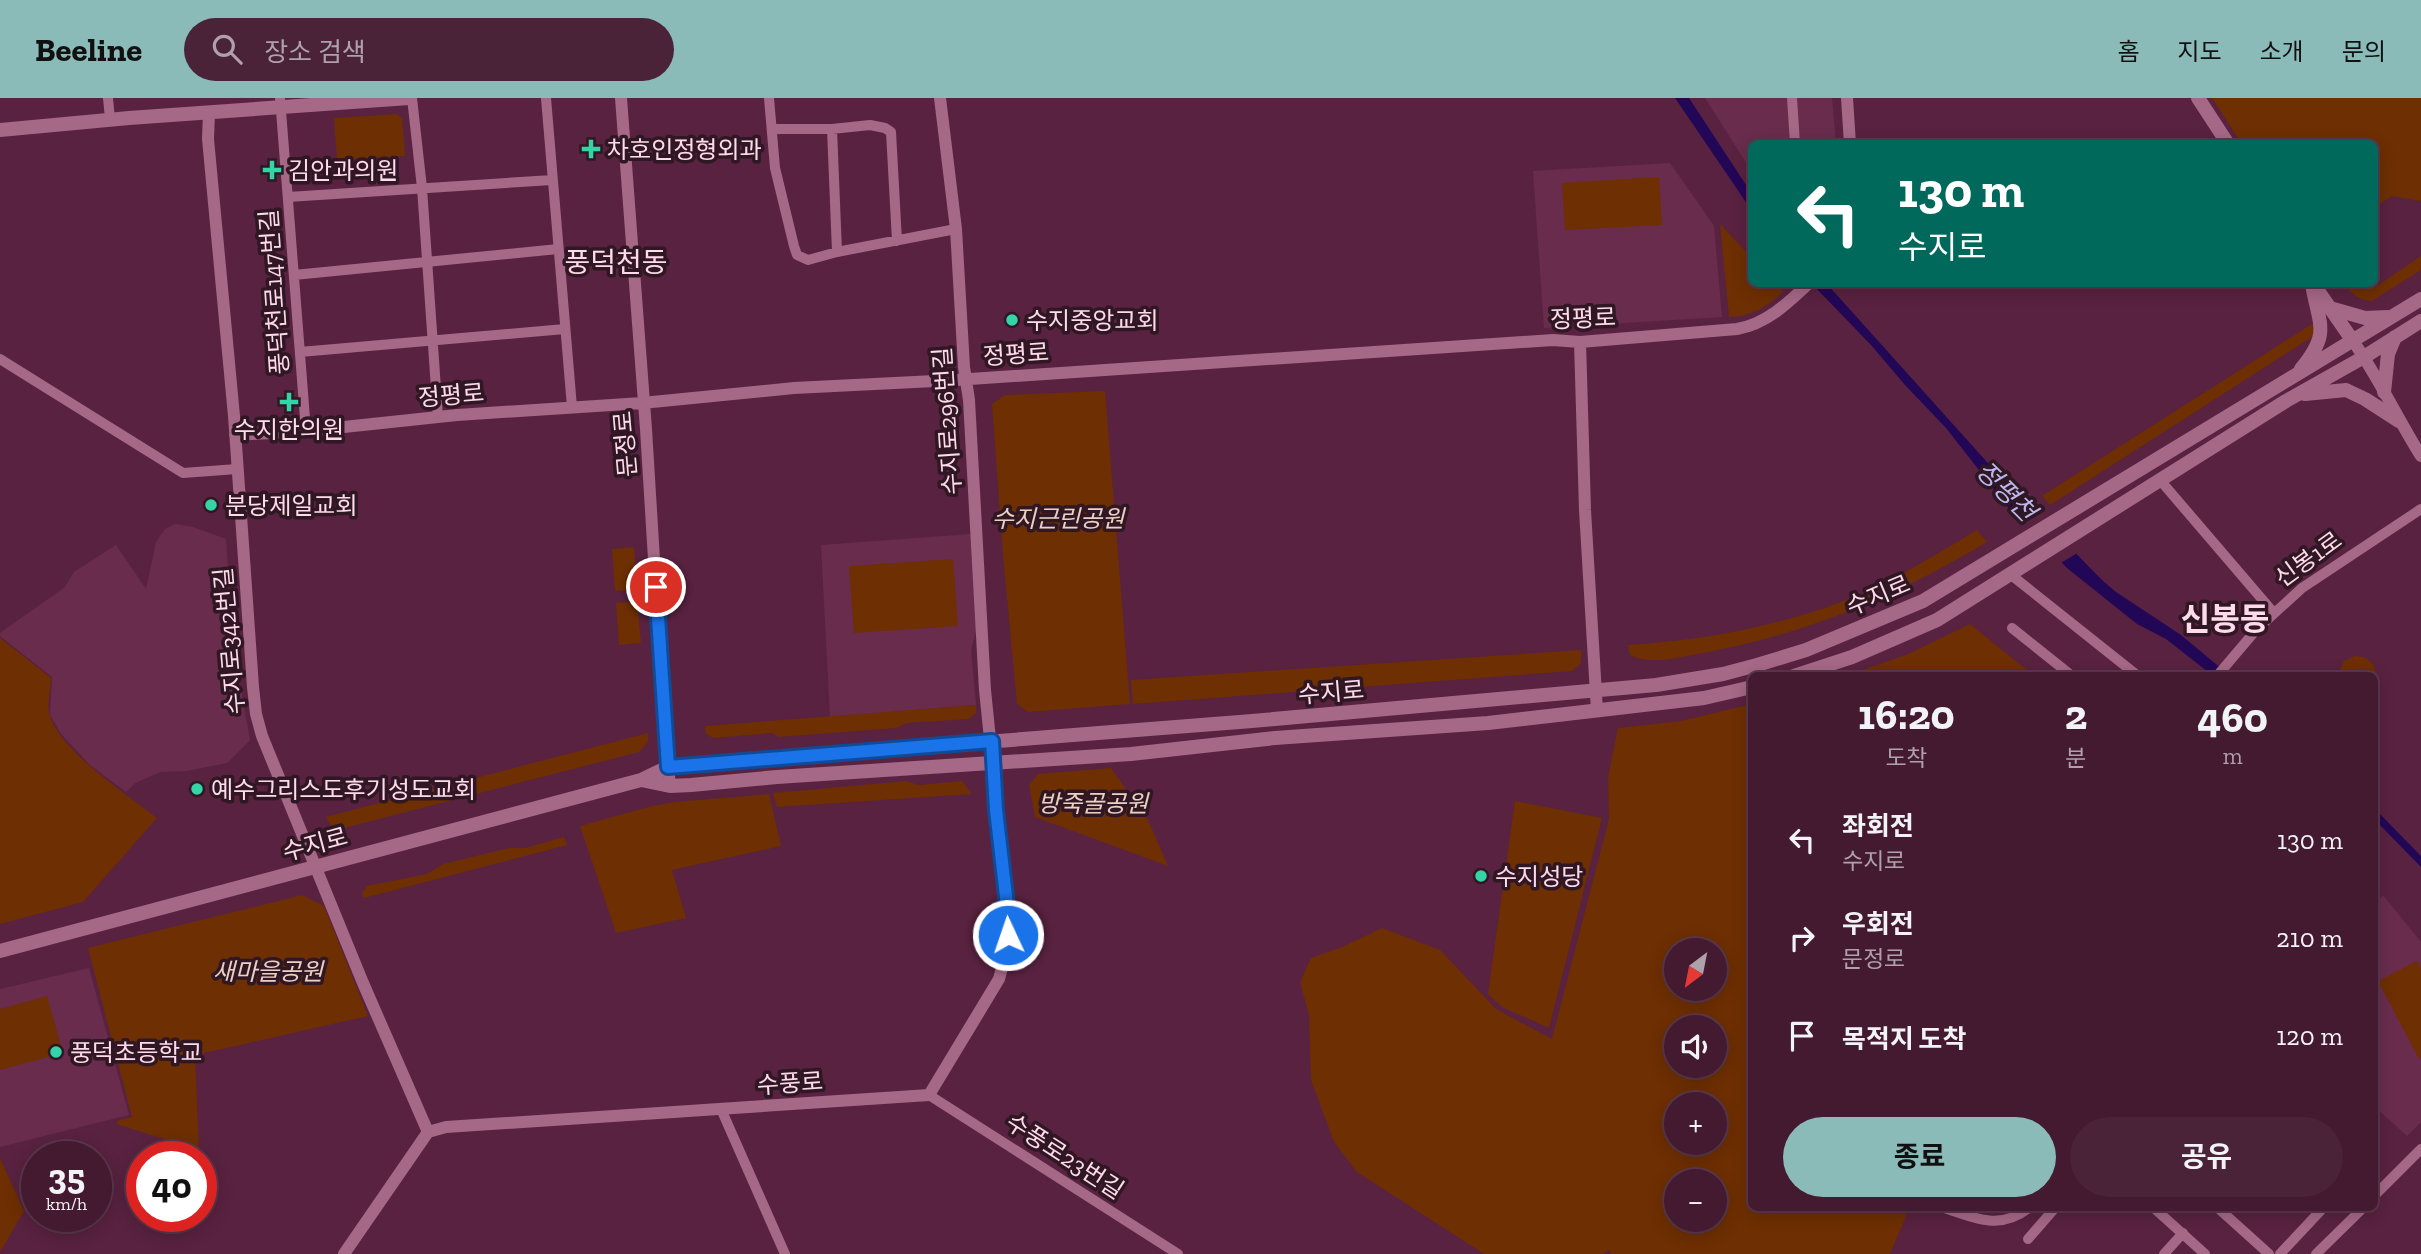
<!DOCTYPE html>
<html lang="ko">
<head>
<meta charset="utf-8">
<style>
  body { margin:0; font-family:"Zilla Slab","Noto Sans KR",serif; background:#4a2338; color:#f1f3f6; height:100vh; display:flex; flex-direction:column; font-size:26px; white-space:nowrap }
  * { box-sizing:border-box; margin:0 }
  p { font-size:23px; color:#afa1ab }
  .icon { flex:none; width:38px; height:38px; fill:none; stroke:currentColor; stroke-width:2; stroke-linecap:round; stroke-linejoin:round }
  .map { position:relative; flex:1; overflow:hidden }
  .drawer { position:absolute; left:1748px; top:574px; width:630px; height:539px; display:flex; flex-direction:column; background:#431a30; border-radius:10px; box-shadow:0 4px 18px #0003,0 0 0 2px #5b384c }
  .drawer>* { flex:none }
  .hud { position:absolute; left:1748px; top:42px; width:630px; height:147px; border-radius:10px; box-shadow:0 4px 18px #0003,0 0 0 2px #5b384c; background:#00695c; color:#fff; overflow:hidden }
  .needle { width:46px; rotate:212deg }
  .tools { position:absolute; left:1664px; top:840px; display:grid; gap:14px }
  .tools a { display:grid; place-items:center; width:63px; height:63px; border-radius:50%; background:#431a30; box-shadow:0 4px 18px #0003,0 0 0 2px #5b384c; font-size:35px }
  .speed { position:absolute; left:21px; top:1043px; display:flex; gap:14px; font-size:35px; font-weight:700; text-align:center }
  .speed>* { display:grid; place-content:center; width:91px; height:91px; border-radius:50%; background:#431a30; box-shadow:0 4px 18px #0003,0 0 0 2px #5b384c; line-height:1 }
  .speed small { font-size:18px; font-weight:400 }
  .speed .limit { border:10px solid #d22; background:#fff; color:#111 }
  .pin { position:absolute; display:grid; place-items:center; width:60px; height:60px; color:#fff; margin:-30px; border:4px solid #fff; border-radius:50%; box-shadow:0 2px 7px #0007 }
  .me { position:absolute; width:77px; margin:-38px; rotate:357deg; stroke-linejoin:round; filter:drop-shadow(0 0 5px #0008) }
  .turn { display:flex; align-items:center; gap:24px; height:147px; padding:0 35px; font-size:32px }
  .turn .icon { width:91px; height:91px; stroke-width:2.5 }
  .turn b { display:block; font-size:49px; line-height:60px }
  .eta { display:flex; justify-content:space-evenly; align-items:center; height:119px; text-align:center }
  .eta b { font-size:42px; font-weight:700; line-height:49px }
  .action { display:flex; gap:14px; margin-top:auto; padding:14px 35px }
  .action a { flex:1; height:80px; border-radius:42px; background:#8bbbb9; color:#111; font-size:28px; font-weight:700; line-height:80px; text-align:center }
  .action a+a { background:#4a2338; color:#f1f3f6 }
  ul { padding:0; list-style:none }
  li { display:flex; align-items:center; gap:21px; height:98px; padding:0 35px }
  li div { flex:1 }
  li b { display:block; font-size:26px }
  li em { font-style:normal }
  header { display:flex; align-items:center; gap:42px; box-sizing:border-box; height:98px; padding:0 35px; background:#8bbbb9; color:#111 }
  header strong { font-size:33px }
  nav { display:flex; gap:38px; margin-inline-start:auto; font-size:24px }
  .search { width:490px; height:63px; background:#4a2338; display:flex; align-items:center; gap:18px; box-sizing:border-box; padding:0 24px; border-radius:38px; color:#afa1ab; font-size:26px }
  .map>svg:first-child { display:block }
</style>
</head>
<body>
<header>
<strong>Beeline</strong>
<div class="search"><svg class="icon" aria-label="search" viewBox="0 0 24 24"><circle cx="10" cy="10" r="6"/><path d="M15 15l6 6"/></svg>장소 검색</div>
<nav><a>홈</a><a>지도</a><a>소개</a><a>문의</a></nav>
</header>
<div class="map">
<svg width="2421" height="1156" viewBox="0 0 2421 1156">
  <rect width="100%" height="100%" fill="#592240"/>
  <path fill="#692c4d" d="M1705,0H1832L1836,45L1752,46V74Z
    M1670,65L1714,128L1722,219L1544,230L1533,73Z
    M175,426L193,429L226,441L233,546L250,642L227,665L187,673L161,674L135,685L126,694L90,667L62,637L50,617L52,579L0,538V535L65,489L74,474L116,447L146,491L156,444L165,431Z
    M971,436L977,529L971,552L976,607L830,619L821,447Z
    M2383,797L2421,844V1024L2407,1038L2375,1009V806Z
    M89,870L129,1017L0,1049V891Z"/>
  <path fill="#6e2f02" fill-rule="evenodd" d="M2212,0H2421V103L2392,98L2375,109V46L2241,45Z
    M397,16L402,20L405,58L337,62L334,20Z
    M1659,79L1662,127L1565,132L1562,85Z
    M1720,126L1752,160V186H1775L1783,194C1767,209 1750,219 1729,219Z
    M2421,158V172L2372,203C2358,202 2352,196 2344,186H2363L2366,190H2374Z
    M2315,224V237L2050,407L2042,398Z
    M1105,293L1130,606L1028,614L1017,606L1003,457L992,306L1005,297Z
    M1977,432L1987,444C1895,499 1809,535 1703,555C1679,559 1652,568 1630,557L1628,547C1713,542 1802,524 1879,488C1913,471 1945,451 1977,432Z
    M634,449L637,491L615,493L612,451Z
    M953,461L958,528L854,535L849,468Z
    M637,503L641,545L619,547L616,505Z
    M1970,526L2033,577H1848L1906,557Z
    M0,540L51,580C51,591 46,608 50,618C60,653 128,697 157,720L83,804L0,826Z
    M1581,552V565L1572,573L1133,606L1131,582Z
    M2355,558C2371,558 2379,570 2375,586V578L2338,577L2344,563Z
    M1752,606V1110H1905L1906,1118L1890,1156H1611L1609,1152L1603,1156H1484L1357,1074L1334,1044L1311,982L1309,917L1300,884L1311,860L1342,849L1382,830L1440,852L1496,911L1552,941L1609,721L1608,679L1618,630L1681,623ZM1676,852H1715V891H1676ZM1676,929H1715V968H1676ZM1676,1006H1715V1045H1676ZM1676,1083H1715V1122H1676Z
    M976,607V615L969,621L907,625L896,630L779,639L772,635L713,640L706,636L705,628Z
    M648,635V644L639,654L344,730L331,728L326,719Z
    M1111,670L1148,722L1168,768L1035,719L1029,687L1038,676Z
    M906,683L919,687L962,683L972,696L777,709L773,695Z
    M769,696L781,748L672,772L686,820L616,835L580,728L652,708L675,704Z
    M1515,703L1602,720L1549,930L1502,909L1488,896Z
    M564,739L567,747L364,800L362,795L367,788L427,776L443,766L509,750H525Z
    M302,797L324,808L368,918L195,957L199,1052L116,1026L119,1022L132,1019L88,850Z
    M2417,863L2421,870V960L2419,961L2378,883Z
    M47,898L63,955L0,972V911Z
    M0,1060L24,1113L0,1154Z"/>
  <path fill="#230757" d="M1675,0H1689L1752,96V113Z
    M1812,186H1827L1995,373L2103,483L2116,494L2181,537L2229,577H2212L2166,541L2137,526L2067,470L2011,413L1946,330L1905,287L1871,247Z
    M2375,711L2421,758V769L2375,722Z"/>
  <path fill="#592240" d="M2036,411L2079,454L2059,466L2031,440L2016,423Z"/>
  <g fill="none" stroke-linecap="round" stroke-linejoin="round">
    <path stroke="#a66887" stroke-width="10" d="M108,0L110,21
      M280,0L306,333
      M412,0L422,90L438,319
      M546,0L572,309
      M769,0L775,70L794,148L797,157L808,162L837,154L956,131
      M1792,0L1795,46
      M772,31H832L870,27L885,30L891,34L897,143
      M832,31L837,154
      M288,99L552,82
      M294,177L558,151
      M300,254L565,231
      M0,261L183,375L237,371
      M2160,382L2273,514
      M2010,476L2138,578
      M2012,530L2072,578
      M2217,578L2256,532L2302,490L2421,411
      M929,997L1178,1156
      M721,1011L785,1156
      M2375,1097L2421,1051
      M1944,1110C1976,1120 1998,1133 2029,1110
      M2154,1110L2205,1156
      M2218,1110L2269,1156
      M2028,1141L2055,1110
      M2164,1156L2183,1135
      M2280,1156L2323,1110
      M2316,1156L2363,1110"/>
    <path stroke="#a66887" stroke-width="12" d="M621,0L646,331L665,640L670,688
      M1847,0L1850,46
      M209,14L208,41L234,318L253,589L256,616L262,638L363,885L428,1034
      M2353,243C2379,280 2397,320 2421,358
      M1580,244L1585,412L1597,613
      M235,337L306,333L457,317L642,305L794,290L955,282L1553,242L1580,244L1737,231C1766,226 1787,206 1808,186
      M344,1156L428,1034L446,1029L929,997L999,881L1007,851L1008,817L985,592L969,302L964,269L956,131L940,0"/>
    <path stroke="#a66887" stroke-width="14" d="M2198,0L2228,46
      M0,32L129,20L409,0
      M2314,187L2353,243
      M2330,210L2365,220L2388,219
      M2301,271C2331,234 2319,228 2312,186
      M2384,294L2388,256L2395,239
      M2305,296L2346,292L2365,301L2399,323
      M1794,578L1852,559L1937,522L2286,303L2364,259L2421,223
      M641,682L670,688L691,687L777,679L1131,656L1275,640L1488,625L1704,600L1752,589
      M0,853L641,682L668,669L1252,623L1656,587L1723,576L1757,567L1806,552L1923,503L2421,201"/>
  </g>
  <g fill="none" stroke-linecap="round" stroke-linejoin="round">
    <defs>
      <path id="route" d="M656,489L668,669L992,643L996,712L1006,798L1008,837"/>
    </defs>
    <use href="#route" stroke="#114b97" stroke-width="18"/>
    <use href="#route" stroke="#1a73e8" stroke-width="12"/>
  </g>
  <g fill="#35d4a7" stroke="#2f1723" stroke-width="2.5">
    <path d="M587.5 40.5h7v7h7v7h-7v7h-7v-7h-7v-7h7z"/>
    <path d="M268.5 61.5h7v7h7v7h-7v7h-7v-7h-7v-7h7z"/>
    <circle cx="1012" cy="222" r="7"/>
    <path d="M285.5 293.5h7v7h7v7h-7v7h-7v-7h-7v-7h7z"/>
    <circle cx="211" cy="407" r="7"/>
    <circle cx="197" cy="691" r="7"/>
    <circle cx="1481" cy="778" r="7"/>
    <circle cx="56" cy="954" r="7"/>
  </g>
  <g text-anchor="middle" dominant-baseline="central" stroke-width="7" stroke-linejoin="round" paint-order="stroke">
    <g font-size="24" fill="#fedaea" stroke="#2f1723" text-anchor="start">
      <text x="607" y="51">차호인정형외과</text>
      <text x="288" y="72">김안과의원</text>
      <text x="1026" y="222">수지중앙교회</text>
      <text x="289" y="331" text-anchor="middle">수지한의원</text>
      <text x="225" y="407">분당제일교회</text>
      <text x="211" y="691">예수그리스도후기성도교회</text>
      <text x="1495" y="778">수지성당</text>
      <text x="70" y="954">풍덕초등학교</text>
    </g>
    <g font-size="24" fill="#fedaea" stroke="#2f1723">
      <text transform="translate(274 194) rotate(-94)">풍덕천로147번길</text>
      <text transform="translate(1583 220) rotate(-2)">정평로</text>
      <text transform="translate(1016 256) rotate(-4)">정평로</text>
      <text transform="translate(451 297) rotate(-5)">정평로</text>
      <text transform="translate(947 323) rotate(-94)">수지로296번길</text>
      <text transform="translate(625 346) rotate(-95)">문정로</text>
      <text transform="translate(2308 461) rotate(-36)">신봉1로</text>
      <text transform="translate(1878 497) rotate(-23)">수지로</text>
      <text transform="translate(229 543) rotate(-95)">수지로342번길</text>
      <text transform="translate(1331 594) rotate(-5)">수지로</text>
      <text transform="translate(315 746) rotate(-15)">수지로</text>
      <text transform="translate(790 985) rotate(-4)">수풍로</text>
      <text transform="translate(1065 1058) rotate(33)">수풍로23번길</text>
    </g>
    <g font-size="24" font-style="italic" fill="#edd0c2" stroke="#2f1723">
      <text x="1058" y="420">수지근린공원</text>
      <text x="1093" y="705">방죽골공원</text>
      <text x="268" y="873">새마을공원</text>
    </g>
    <g font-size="26" font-style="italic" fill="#bcb7ec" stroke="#2f1723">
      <text transform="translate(2006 393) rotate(45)">정평천</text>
    </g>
    <g font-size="28" fill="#fedaea" stroke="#2f1723">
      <text x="616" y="164">풍덕천동</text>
    </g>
    <g font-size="32" font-weight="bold" fill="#fedaea" stroke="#2f1723">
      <text x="2225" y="521">신봉동</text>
    </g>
  </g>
</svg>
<div class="tools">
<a><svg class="needle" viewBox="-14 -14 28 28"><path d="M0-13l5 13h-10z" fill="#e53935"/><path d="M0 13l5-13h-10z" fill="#afa1ab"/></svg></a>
<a><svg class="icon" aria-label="sound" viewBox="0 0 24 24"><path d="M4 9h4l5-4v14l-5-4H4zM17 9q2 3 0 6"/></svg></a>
<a>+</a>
<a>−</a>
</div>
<div class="speed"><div>35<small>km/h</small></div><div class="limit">40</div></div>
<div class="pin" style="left:656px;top:489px;background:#d93025"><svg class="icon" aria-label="arrive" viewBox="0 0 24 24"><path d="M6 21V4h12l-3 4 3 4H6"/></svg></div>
<svg class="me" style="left:1008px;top:837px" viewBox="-20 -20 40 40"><circle r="17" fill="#1a73e8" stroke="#fff" stroke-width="3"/><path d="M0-11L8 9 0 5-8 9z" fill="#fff"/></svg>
<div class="hud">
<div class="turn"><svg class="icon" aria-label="left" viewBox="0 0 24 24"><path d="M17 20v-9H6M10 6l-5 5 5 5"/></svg><div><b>130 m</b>수지로</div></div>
</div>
<section class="drawer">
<div class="eta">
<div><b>16:20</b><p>도착</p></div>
<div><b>2</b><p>분</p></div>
<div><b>460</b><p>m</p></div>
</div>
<ul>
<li><svg class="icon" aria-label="left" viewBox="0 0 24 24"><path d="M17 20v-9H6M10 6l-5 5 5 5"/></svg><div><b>좌회전</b><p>수지로</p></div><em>130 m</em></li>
<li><svg class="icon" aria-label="right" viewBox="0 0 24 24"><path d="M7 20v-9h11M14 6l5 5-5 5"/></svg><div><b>우회전</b><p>문정로</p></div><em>210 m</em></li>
<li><svg class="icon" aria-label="arrive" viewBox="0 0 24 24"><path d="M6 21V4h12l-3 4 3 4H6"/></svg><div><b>목적지 도착</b></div><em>120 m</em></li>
</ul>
<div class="action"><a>종료</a><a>공유</a></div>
</section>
</div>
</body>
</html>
